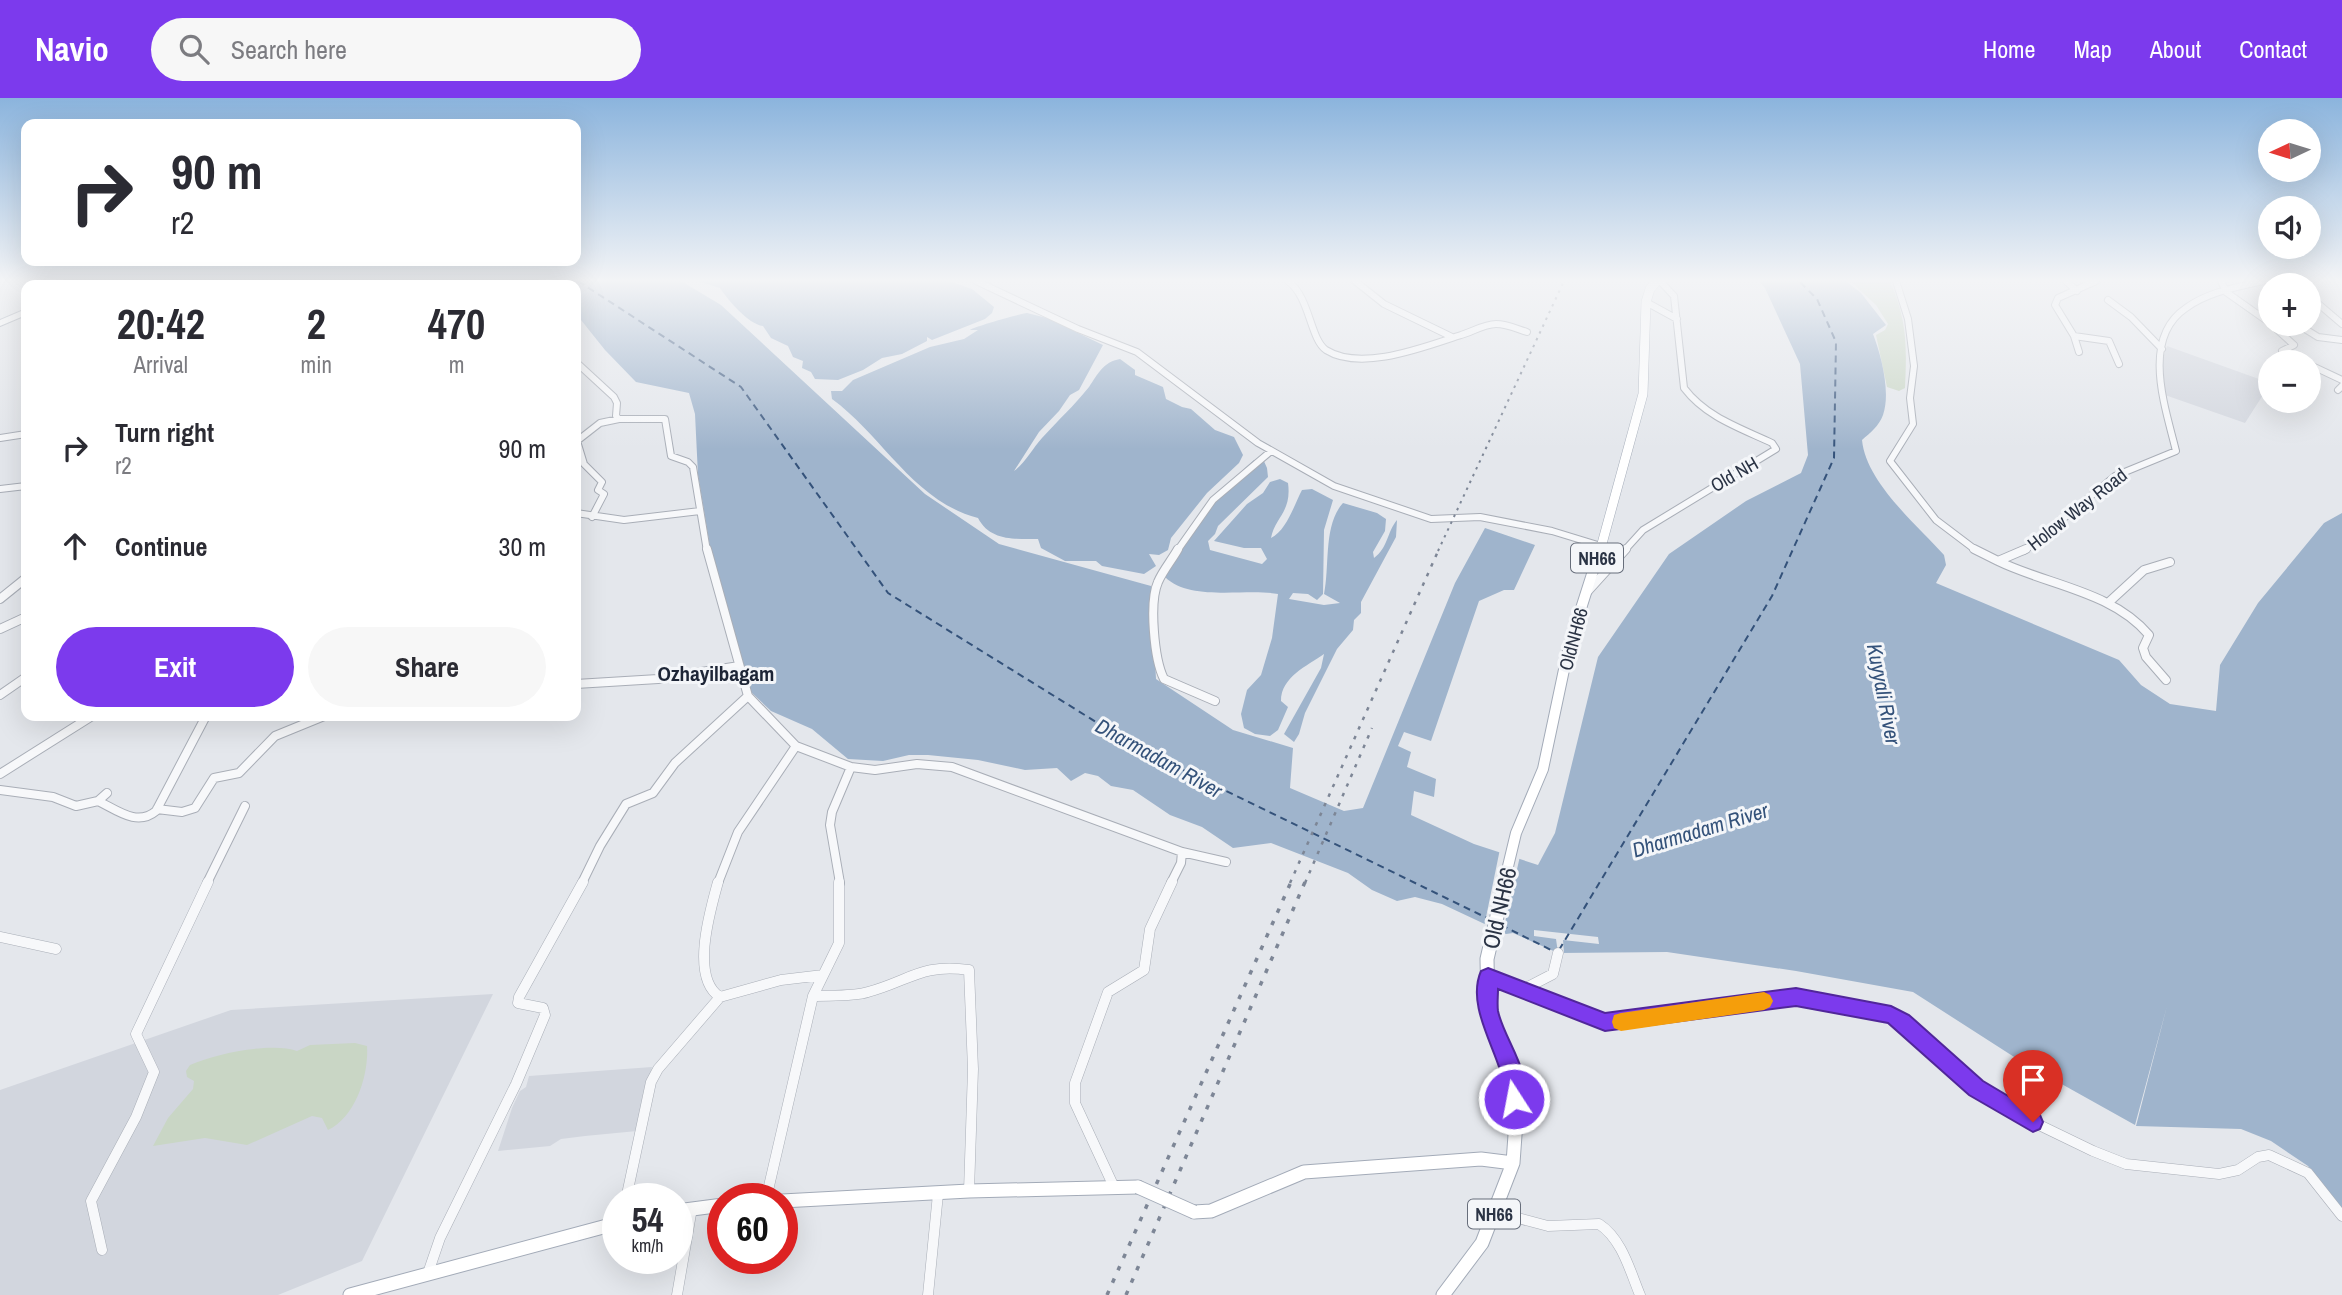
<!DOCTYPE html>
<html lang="en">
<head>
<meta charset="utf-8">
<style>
  body { margin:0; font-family:"Archivo Narrow",sans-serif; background:#f7f7f7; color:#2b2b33; height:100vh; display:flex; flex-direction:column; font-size:26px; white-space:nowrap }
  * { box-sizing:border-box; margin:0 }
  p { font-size:23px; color:#7c7c81 }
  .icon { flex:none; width:38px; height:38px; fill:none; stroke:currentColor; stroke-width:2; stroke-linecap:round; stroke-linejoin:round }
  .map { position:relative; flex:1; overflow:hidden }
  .panel { position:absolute; left:21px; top:182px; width:560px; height:441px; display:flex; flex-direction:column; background:#fff; border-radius:14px; box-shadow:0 7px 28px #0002 }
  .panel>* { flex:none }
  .banner { position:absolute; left:21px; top:21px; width:560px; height:147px; border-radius:14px; box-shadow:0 7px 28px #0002; background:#fff; color:#2b2b33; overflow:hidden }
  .needle { width:46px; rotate:266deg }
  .fabs { position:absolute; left:2258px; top:21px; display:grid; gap:14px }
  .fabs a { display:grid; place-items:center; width:63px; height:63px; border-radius:50%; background:#fff; box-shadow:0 7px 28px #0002; font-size:35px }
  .speed { position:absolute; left:602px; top:1085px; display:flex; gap:14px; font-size:35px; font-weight:700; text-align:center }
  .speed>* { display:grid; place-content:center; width:91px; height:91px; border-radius:50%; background:#fff; box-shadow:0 7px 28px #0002; line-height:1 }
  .speed small { font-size:18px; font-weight:400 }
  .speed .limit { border:10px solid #d22; background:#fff; color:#111 }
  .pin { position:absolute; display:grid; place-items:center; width:60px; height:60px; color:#fff; margin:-72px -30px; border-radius:50% 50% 50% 0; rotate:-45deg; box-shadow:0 0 7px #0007 }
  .pin .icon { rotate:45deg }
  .me { position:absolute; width:77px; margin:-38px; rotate:349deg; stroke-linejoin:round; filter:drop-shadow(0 0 5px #0008) }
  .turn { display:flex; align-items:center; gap:24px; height:147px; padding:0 35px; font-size:32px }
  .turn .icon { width:91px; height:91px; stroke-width:2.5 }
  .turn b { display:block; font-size:49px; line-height:60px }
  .eta { display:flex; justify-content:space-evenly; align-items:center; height:119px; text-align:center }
  .eta b { font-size:42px; font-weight:700; line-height:49px }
  .action { display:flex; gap:14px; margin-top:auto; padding:14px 35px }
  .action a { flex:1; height:80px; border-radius:42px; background:#7c3aed; color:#fff; font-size:28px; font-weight:700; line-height:80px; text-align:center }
  .action a+a { background:#f7f7f7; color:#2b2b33 }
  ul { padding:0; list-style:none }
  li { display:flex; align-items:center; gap:21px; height:98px; padding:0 35px }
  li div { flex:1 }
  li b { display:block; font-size:26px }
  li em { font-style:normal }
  header { display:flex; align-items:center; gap:42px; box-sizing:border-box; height:98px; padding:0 35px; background:#7c3aed; color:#fff }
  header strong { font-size:33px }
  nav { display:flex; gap:38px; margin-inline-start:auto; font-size:24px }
  .search { width:490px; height:63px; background:#f7f7f7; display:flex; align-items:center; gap:18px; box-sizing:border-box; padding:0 24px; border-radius:38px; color:#7c7c81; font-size:26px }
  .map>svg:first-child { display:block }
</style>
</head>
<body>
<header>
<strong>Navio</strong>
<div class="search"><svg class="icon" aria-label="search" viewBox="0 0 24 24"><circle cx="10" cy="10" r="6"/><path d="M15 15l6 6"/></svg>Search here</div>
<nav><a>Home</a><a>Map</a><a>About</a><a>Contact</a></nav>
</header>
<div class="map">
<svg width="2342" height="1197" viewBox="0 0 2342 1197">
  <rect width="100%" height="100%" fill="#e4e7ec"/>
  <path fill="#d2d6de" d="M2167,248L2270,285V286L2245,325L2165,297L2162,263Z
    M493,896L362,1163L278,1197H0V992L231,912Z
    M652,969L637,1033L585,1038L561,1041L550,1048L498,1053L512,1010L520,993L526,989L529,978Z"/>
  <path fill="#c9d6c5" d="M1850,183H1890C1907,223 1907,246 1905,290L1899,293L1887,289L1876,237L1885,232L1888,226L1876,207Z
    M355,945L367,948C369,976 356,1019 328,1032L322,1020L312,1018L247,1047L205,1040L153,1048L168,1020L193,991L194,983L187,979L186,973L190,967C216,955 273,944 297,953L310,947Z"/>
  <path fill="#9fb4cc" d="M480,183H681L721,207L925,396L999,446L1151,488L1156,581L1233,632L1293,650L1290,690L1344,713L1363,710L1455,485L1485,430L1535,447L1514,492H1504L1479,503L1431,643L1404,634L1398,648L1411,654L1407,669L1436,681L1434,699L1414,693L1411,717L1474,746L1538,767L1555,735L1598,559L1669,456L1746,403L1801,375L1808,357L1800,266L1765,190L1759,183H1846L1861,195L1886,227L1873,236C1881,257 1891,294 1883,317C1879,328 1870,335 1862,342C1866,384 1916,426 1944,457L1946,467L1936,485L2119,562L2141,587L2170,606L2216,613L2220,567L2258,505L2324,425L2342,415V1111L2308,1068L2271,1043L2241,1031L2136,1028L2167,908L2135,1027L2022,964L1913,894L1796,873L1667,854L1558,855L1513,835L1506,836L1442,806L1415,799L1397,803L1372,792L1348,775L1271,745L1233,750L1202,729L1170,717L1133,692L1111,688L1098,678L1085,675L1071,683L1057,670L1025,672L978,662L928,657H909L883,663L848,661L812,631L771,613L750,593L711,455L698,377L695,316L689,295L636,284L605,252L581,222L576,220V187H486Z
    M697,183H949L972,191L994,209L992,215L985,221L932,242L927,239V243L902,256L882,260L863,272L838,282L815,281L811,274L802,270L803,263L793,259L788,248L771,240L763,228C748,226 728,202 720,190Z
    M1027,215L1047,220L1103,247L1079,292L1070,297L1059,313L1039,334L1014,373C1026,364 1032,351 1042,340C1060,320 1073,309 1089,289C1098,276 1103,264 1120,261L1135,272V277L1163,289L1166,301L1182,309L1191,311L1215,332L1234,339L1243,357L1239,365L1207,395L1171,440L1168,452L1159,457L1149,456L1156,468L1144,476L1102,468L1096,463H1065L1041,450L1038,441C1014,441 990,443 978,420C913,403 883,338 832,301L831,293H842L853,282L930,249L964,241L978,232H970C976,228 1020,216 1027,215Z
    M1263,361L1267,370L1268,379L1218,428L1215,436L1208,443L1210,452L1262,466L1267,461L1261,450H1244L1214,443L1247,406L1263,395L1270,384L1280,381L1288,385C1292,414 1275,419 1271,440C1287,432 1294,407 1302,392L1312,391L1333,402L1324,432L1323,496L1317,502L1308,496L1293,495L1289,501L1324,507L1340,505L1324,496C1330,468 1323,427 1343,405L1377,415L1386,421L1385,433L1373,454L1374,460C1388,450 1387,434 1397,422L1396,439L1361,504V515L1354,522L1353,532L1337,551L1305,615L1299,636L1294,644L1284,636L1321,570L1324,556C1307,568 1281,579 1281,603L1288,609L1278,632L1270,638L1255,636L1244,630L1241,616L1247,592L1261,577L1272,540L1278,496C1246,490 1190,504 1165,479L1189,433L1245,370L1254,362Z"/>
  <path fill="#e4e7ec" d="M1500,751L1520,758L1502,838L1484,829Z
    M1534,832L1598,839L1599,846L1563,842L1564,855H1558L1556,841L1534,838Z"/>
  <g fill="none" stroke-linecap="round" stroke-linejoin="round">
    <path stroke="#34527a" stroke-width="2" stroke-dasharray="7 5" stroke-linecap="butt" d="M578,183L741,289L888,495L1138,650L1489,821
      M1501,827L1555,854
      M1559,852L1772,498L1834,360L1836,244L1817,201L1799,183"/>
    <defs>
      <path id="minor-far2" d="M976,183L1078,231L1137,254L1258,345L1334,388L1431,421L1480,419L1552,433L1601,448
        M1288,183C1310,199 1310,241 1326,252C1361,274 1424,249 1461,237C1472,234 1484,226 1496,226C1507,226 1517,231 1527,234
        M1355,183L1384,206L1452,239
        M1896,183L1908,221L1914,268L1910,300L1913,326L1890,363L1936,422L1977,453
        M2066,183L2077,193
        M2096,183L2058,200L2055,207L2074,238L2109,243L2119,266
        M2221,183L2226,194L2270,225
        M2273,183L2280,187
        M374,187L375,183
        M2308,197L2342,226
        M2108,202L2131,219L2162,251
        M1646,204L1677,221
        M2271,226L2294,247L2282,253L2306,264
        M2297,226L2318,239L2342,242
        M2074,238L2079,254
        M576,264L614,299L617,305L616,318L619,321H665L671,358L688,364L693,369L707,453
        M2308,266L2342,282
        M2338,292L2342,288
        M0,340L26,336
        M0,391L26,388
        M576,415L624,422L700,413
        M592,419L604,396L598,392L602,384L584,366L577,343L600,325L619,321
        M1177,453L1213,402L1271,353
        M1624,453L1643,432L1776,351L1772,345C1740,330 1706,319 1684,290L1674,198L1660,183
        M2024,453L2115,378L2176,353C2166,311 2140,241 2186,210C2208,194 2237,189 2263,183"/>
      <path id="minor-far1" d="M707,451L748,598L796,648L851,669L832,714L830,727L840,785
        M1178,451C1172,462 1163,472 1158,484C1149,504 1154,561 1164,581L1215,603
        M1974,451L1998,463L2026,451
        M1998,463C2047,487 2112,493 2149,537L2143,550L2146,559L2166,582
        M1588,493L1626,451
        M0,501L26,480
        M2108,505L2144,472L2170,464
        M0,531L26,519
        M576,586L658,581L739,568
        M0,597L26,579
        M851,669L875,672L917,666L952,669L1182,754L1226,764
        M0,676L92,618
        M0,692L53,699L76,708L98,703L107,695
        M98,703C117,712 137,729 156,713L206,618
        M157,711L182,714L195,710L214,680L239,675L275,638L324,618
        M207,785L245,708
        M582,785L600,748L626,706L653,695L675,665L748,598
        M718,785L738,734L796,648
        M1171,785L1181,765L1182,754"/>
      <path id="minor" d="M718,784C710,813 690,880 720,899
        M0,839L56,851
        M1488,879L1524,891L1553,876L1558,855
        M1524,891L1606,924L1796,899L1891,917L1976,990L2033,1024L2093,1053L2126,1066L2219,1076L2238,1072L2258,1059L2269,1057L2308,1075L2342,1118
        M813,898C830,897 852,899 868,894C909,883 922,865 969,872L973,971L969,1093
        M1114,1089L1075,1005V985L1108,894L1144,872L1150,831L1172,784
        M626,1101L651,984L658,971L720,899L781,882L823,877
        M766,1101L813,898L839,845V784
        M1495,1114L1548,1128L1599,1126C1622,1141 1630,1173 1640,1197
        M102,1152L91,1103L136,1019L154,974L136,936L208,784
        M428,1175L440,1140L516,986L545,917L543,910L518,905L519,899L583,784
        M677,1197L692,1110
        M928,1197L938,1096"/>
      <path id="major-far2" d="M1600,453L1643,296L1646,204L1650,191L1657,183"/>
      <path id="major-far1" d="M1504,785L1516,735L1543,671L1569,548L1600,451"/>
      <path id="major" d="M782,1103L969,1093L1138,1089
        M677,1113L723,1107
        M1194,1114L1211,1113L1304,1074L1481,1061L1513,1065
        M350,1197L618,1125
        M1443,1197L1482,1145L1513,1065L1516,1023L1513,978L1488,913L1487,861L1505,784"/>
      <path id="highway" d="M71,183H83L76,187H65Z
        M89,183H101L95,187H84Z
        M26,211V217L0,228V222Z"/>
    </defs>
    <use href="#minor-far2" stroke="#a9aeb7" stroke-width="8"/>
    <use href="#minor-far1" stroke="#a9aeb7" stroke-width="10"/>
    <use href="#minor" stroke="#a9aeb7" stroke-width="11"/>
    <use href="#major-far2" stroke="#a3abb8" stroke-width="10"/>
    <use href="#major-far1" stroke="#a3abb8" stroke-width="12"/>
    <use href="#major" stroke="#a3abb8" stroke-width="15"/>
    <use href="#highway" stroke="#8b94a3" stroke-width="2"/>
    <use href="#minor-far2" stroke="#f7f8fa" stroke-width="6"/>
    <use href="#minor-far1" stroke="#f7f8fa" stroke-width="8"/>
    <use href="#minor" stroke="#f7f8fa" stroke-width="10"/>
    <use href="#major-far2" stroke="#fff" stroke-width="9"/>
    <use href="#major-far1" stroke="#fff" stroke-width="10"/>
    <use href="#major" stroke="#fff" stroke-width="13"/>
    <use href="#highway" fill="#fff" fill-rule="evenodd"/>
    <path stroke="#7d8696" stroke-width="2" stroke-dasharray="2.5 5" stroke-linecap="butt" d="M1438,453L1564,183"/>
    <path stroke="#7d8696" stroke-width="2.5" stroke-dasharray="3.5 7" stroke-linecap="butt" d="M1290,785L1439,451
      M1305,785L1372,630"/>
    <path stroke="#7d8696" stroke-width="3.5" stroke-dasharray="4.5 9" stroke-linecap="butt" d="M1107,1197L1291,784
      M1126,1197L1305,784"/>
    <defs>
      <path id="major-bridge" d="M1138,1089L1194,1114"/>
    </defs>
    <use href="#major-bridge" stroke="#a3abb8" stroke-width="15" stroke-linecap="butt"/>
    <use href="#major-bridge" stroke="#fff" stroke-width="13"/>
  </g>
  <linearGradient id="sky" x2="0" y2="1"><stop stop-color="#8bb4dd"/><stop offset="0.52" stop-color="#f3f4f6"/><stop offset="1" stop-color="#f3f4f6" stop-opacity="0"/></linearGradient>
  <rect width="2342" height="351" fill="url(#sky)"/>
  <path fill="#7c3aed" stroke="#51269a" stroke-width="2" d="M1488,870L1605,915L1796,890L1891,908L1909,917L1983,983L2040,1017L2043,1024L2040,1031L2033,1034L1969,997L1888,925L1796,908L1605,933L1498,891C1498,898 1497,906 1498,913C1504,942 1535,977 1522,1008L1514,1010L1507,1008C1503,997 1505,986 1501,975C1492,944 1467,905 1481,873Z"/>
  <path fill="#f59e0b" d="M1764,894L1770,897L1773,903L1770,909L1764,912L1621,933L1614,930L1612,924L1614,917L1621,915Z"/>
  <g text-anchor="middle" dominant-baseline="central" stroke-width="6" stroke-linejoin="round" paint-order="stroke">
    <g fill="#f4f6f9" stroke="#676e7b" stroke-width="2">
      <rect x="1571" y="445.5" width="52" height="29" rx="5"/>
      <rect x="1468" y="1101.5" width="52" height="29" rx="5"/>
    </g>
    <g font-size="18" font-weight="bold" fill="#2b3445">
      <text x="1597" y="460">NH66</text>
      <text x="1494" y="1116">NH66</text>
    </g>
    <g font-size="19" fill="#2b3445" stroke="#f4f6f9">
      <text transform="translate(1734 376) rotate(-30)">Old NH</text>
      <text transform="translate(2077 411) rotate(-38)">Holow Way Road</text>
      <text transform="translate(1573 541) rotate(-75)">OldNH66</text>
    </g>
    <g font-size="21" font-weight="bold" fill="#1d2536" stroke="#f4f6f9">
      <text x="716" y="575">Ozhayilbagam</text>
    </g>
    <g font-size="21" font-style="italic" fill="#34527a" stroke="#f4f6f9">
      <text transform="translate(1884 596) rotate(79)">Kuyyali River</text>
      <text transform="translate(1159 660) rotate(29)">Dharmadam River</text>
      <text transform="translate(1700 732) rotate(-17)">Dharmadam River</text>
    </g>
    <g font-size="23" fill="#2b3445" stroke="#f4f6f9">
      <text transform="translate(1499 810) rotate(-77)">Old NH66</text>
    </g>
  </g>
</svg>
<div class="fabs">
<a><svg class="needle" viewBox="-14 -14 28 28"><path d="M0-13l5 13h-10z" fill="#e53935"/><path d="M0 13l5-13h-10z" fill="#7c7c81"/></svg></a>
<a><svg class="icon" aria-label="sound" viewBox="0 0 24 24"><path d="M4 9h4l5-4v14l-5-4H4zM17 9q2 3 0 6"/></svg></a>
<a>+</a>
<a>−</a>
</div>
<div class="speed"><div>54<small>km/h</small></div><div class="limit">60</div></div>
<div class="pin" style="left:2033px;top:1024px;background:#d93025"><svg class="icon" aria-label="arrive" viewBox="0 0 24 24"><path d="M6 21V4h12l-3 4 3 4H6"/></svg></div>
<svg class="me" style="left:1514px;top:1001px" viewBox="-20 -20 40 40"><circle r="17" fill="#7c3aed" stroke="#fff" stroke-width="3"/><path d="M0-11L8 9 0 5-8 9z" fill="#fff"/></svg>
<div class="banner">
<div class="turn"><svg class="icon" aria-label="right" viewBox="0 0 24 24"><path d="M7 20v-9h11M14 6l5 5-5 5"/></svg><div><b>90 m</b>r2</div></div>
</div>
<section class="panel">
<div class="eta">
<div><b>20:42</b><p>Arrival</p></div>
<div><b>2</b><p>min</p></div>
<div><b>470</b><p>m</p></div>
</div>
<ul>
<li><svg class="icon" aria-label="right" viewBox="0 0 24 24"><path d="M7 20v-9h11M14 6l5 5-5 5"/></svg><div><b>Turn right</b><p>r2</p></div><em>90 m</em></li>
<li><svg class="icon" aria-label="ahead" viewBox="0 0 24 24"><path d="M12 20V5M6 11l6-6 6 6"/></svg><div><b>Continue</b></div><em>30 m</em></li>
</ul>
<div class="action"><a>Exit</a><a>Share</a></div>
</section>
</div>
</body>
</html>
